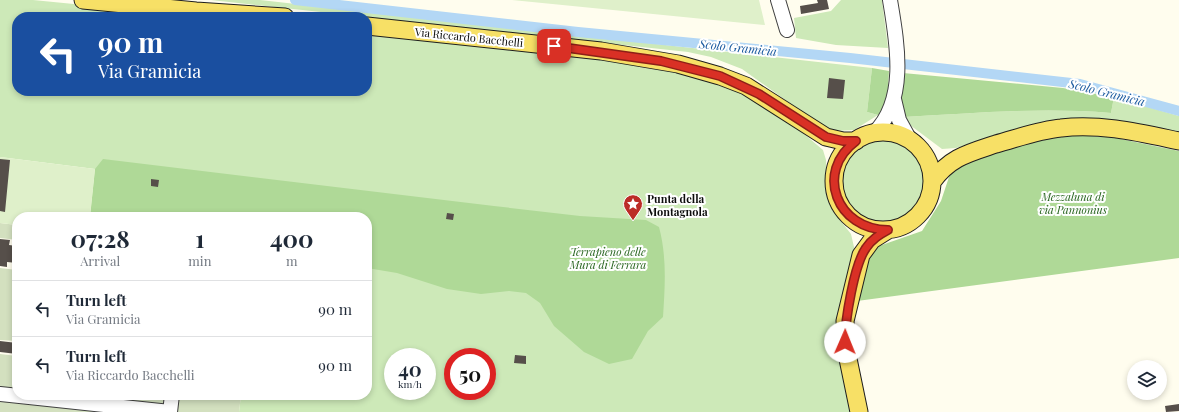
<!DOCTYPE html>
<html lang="en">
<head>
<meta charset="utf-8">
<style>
  body { margin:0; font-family:"Playfair Display",serif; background:#f2f2f3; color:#1f2937; height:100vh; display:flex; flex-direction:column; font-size:15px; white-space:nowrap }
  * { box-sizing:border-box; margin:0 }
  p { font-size:13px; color:#747a83 }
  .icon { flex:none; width:22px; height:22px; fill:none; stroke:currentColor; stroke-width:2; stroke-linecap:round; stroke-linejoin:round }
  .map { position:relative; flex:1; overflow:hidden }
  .side { position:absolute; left:12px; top:212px; width:360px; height:188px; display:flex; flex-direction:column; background:#fff; border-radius:16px; box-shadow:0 2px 6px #0003 }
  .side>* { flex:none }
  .top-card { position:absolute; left:12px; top:12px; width:360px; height:84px; border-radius:16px; box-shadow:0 2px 6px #0003; background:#1a4fa0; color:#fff; overflow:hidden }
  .fabs { position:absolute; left:1127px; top:360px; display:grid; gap:8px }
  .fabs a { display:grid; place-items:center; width:40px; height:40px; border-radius:50%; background:#fff; box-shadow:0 2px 6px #0003; font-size:20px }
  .speed { position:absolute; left:384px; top:348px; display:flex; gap:8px; font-size:20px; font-weight:700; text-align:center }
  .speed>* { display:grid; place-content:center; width:52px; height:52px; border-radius:50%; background:#fff; box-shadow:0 2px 6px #0003; line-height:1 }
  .speed small { font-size:10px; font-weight:400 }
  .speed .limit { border:6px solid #d22; background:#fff; color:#111 }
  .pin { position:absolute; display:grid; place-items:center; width:34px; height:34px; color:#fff; margin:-17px; border-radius:8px; box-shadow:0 2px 6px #0006 }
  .me { position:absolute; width:44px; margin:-22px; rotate:1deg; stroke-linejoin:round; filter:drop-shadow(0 0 3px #0008) }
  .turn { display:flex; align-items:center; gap:14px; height:84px; padding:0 20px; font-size:18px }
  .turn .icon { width:52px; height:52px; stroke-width:2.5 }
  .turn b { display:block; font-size:28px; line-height:34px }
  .eta { display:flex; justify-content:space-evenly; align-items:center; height:68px; text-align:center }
  .eta b { font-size:24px; font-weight:700; line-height:28px }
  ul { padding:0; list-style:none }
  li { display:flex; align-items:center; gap:12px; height:56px; padding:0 20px; border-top:1px solid #e0e1e3 }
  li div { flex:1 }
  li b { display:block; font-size:15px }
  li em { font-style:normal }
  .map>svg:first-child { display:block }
</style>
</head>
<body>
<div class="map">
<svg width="1179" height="412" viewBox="0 0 1179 412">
  <rect width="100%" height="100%" fill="#fffdee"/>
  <path fill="#cde9b8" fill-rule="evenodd" d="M0,0H33L206,17H17V91H367V34C428,40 490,47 551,54C614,61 689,66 746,95C773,109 800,130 823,150L826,160L827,195L832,210L851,234L854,247V256L840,307L836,330L839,358L851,412H239L241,395H367V217H90L95,169L0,157ZM393,357H427V391H393ZM453,357H487V391H453Z
    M211,0H260L872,68L867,112L878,115L854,130L834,131L812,119L742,69L711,57L688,52Z
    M841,0H882L888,48L836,45L796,38L794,18L831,11Z
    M1114,97L1179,116V135L1051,121L1020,128L956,148L942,149L910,125L904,117C973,113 1042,107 1111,113Z
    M841 181a42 42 0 1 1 84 0a42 42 0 1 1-84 0Z"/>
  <path fill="#afd997" d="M872,68L889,71L887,104L878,115L867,112Z
    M903,73L1063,88L1114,97L1111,113C1043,107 973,113 904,117L900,93Z
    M1068,135L1111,137L1179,151V258L857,301L870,257L879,246L922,231L941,201L952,168L1011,147Z
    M103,159L494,206L580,216L646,220L659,227C667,257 665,286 663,317L648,331L632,359L609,364L584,352L554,326L540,303L526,293L509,291L481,294L447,289L397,273L367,268V217H90L95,169Z"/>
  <path fill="#d3e0bf" d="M0,223L17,225V240L0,238Z
    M0,268L17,270V341L0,340Z
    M0,354L17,356V395H241L239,412H0Z"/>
  <path fill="#dff0ca" d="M512,0H759L765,25Z
    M0,157L95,169L90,217H17V225L0,223Z"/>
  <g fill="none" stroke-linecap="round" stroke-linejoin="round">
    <path stroke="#b3d7f5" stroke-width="10" d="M295,0L578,32L850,58L1080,84L1179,111"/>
  </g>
  <path fill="#564f4a" d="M817,0H827L829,9L801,14L800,6L818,3Z
    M829,78L845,80L843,99L827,98Z
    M0,159L10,160L5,212L0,211Z
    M151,179L159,180L158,187L151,186Z
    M447,213L454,214L453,220L446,219Z
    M0,239L10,240L9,245L17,246V263L7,262V267L0,266Z
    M0,341L17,343V354L0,352Z
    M515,355L526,356V364L514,363Z
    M1179,404V411L1166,412L1165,406Z"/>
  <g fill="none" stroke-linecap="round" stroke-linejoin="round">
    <defs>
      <path id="minor" d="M778,0L787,30
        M894,99L899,120L910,140
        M874,133C908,100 897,42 890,0
        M0,394L170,412L172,395"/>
      <path id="major" d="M83,0L196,11L285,17
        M367,26L601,51L678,64L720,76L746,86L826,137L843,141H856
        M834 181a49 49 0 1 1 98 0a49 49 0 1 1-98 0Z
        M932,182C950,157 969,153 996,144C1018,138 1039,130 1061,128C1100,123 1141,133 1179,141
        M859,412L847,354L845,321L861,255L872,240L888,230"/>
    </defs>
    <use href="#minor" stroke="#404040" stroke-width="16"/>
    <use href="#major" stroke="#1e1e1e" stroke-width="19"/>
    <use href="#minor" stroke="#fff" stroke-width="14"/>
    <use href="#major" stroke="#f7e066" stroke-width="17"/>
  </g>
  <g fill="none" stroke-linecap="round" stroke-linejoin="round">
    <defs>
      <path id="route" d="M554,46L661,61L720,76L759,94L826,137L843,141H856C814,172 837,230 888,230C879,235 872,239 866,248C854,265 845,320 845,342"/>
    </defs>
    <use href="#route" stroke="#8d1f18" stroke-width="10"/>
    <use href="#route" stroke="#d93025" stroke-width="7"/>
  </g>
  <defs>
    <symbol id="sight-pin" viewBox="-11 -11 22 30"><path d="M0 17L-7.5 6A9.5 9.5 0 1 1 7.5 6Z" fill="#bc2c27" stroke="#fff"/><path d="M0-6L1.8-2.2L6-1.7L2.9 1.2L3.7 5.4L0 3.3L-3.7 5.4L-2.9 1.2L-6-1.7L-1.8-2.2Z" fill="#fff"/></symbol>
  </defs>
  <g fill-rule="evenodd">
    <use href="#sight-pin" x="622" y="193" width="22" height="30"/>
  </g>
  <g text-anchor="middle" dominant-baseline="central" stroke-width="4" stroke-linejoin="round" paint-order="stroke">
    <g font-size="11" fill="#0d0d0d" stroke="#fff">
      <text transform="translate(469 37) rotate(6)">Via Riccardo Bacchelli</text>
    </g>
    <g font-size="11" font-style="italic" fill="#27641e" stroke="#fff">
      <text x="1073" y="196">Mezzaluna di<tspan x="1073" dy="13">via Pannonius</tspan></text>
      <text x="608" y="251">Terrapieno delle<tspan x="608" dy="13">Mura di Ferrara</tspan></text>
    </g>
    <g font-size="11" font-weight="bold" fill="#0d0d0d" stroke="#fff" text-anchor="start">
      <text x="647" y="198">Punta della<tspan x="647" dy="13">Montagnola</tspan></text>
    </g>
    <g font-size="12" font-style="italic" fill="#18589e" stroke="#fff">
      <text transform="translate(738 47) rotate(6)">Scolo Gramicia</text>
      <text transform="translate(1107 92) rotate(14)">Scolo Gramicia</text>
    </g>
  </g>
</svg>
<div class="fabs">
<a><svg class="icon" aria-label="layers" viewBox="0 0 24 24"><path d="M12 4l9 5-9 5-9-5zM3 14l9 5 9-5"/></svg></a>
</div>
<div class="speed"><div>40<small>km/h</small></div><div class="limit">50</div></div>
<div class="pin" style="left:554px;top:46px;background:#d93025"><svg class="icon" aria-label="arrive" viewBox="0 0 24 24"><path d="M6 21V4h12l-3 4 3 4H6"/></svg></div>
<svg class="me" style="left:845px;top:342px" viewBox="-20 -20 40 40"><circle r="19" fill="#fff"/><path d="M0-13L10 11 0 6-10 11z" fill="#d93025"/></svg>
<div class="top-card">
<div class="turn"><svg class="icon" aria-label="left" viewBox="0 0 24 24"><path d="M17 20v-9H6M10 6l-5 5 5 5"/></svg><div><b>90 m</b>Via Gramicia</div></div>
</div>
<section class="side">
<div class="eta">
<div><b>07:28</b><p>Arrival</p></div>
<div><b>1</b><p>min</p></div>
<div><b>400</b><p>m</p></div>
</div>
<ul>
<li><svg class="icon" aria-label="left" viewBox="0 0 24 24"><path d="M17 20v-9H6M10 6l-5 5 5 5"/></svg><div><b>Turn left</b><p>Via Gramicia</p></div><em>90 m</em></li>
<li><svg class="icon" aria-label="left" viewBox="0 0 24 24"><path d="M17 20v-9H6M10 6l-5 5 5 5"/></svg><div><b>Turn left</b><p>Via Riccardo Bacchelli</p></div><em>90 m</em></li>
</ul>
</section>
</div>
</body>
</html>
